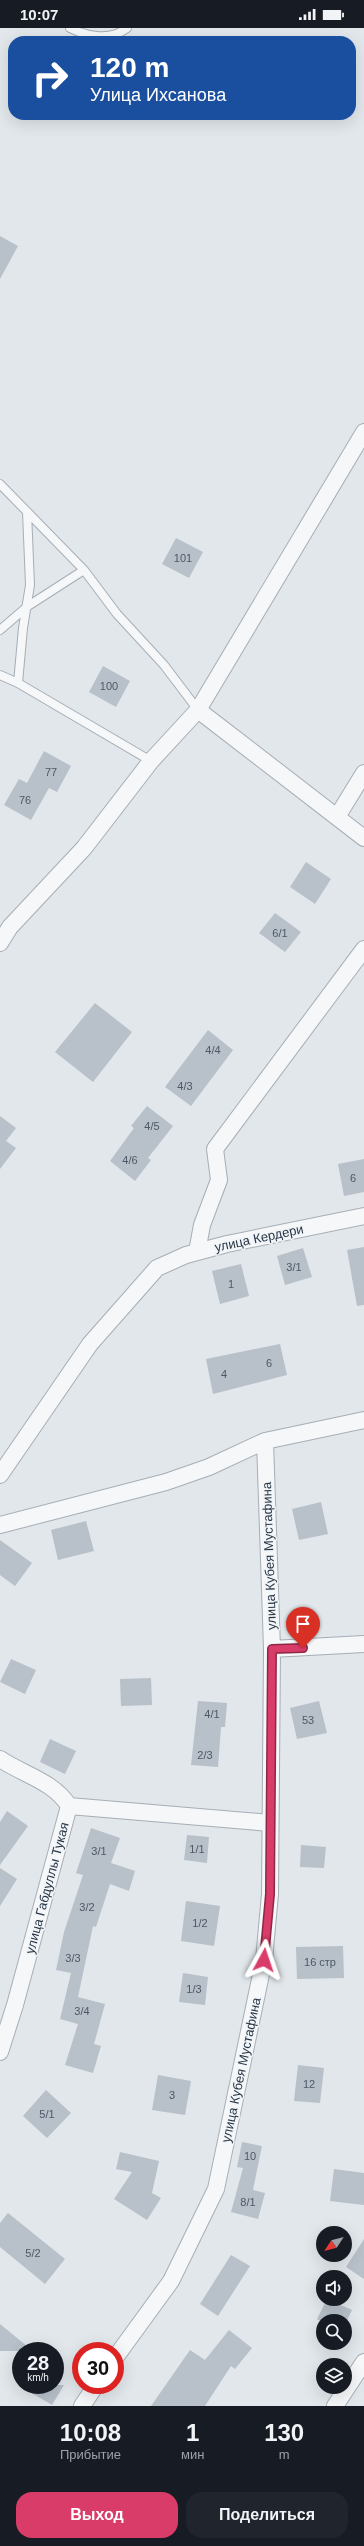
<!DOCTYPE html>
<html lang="ru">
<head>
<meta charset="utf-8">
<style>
  body { margin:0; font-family:Helvetica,sans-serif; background:#20242c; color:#f1f3f6; height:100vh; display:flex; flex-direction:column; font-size:15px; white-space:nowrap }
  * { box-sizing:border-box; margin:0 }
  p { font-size:13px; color:#9ea1a6 }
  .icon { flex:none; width:22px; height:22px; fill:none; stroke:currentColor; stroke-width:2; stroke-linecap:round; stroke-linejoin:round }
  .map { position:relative; height:2378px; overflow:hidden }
  .details { display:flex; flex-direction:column; background:#171b24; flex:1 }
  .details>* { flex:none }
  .banner { position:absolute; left:8px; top:8px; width:348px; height:84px; border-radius:16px; box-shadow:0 4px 16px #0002; background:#1a4fa0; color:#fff; overflow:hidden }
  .needle { width:26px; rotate:234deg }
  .tools { position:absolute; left:316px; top:2198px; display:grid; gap:8px }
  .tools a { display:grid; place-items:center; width:36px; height:36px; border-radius:50%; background:#171b24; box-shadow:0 4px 16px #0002; font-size:20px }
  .speed { position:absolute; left:12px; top:2314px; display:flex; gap:8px; font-size:20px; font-weight:700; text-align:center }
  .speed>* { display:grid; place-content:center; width:52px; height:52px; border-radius:50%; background:#171b24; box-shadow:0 4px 16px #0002; line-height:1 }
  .speed small { font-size:10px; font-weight:400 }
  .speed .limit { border:6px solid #d22; background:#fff; color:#111 }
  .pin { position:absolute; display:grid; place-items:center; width:34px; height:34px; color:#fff; margin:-41px -17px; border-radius:50% 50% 50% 0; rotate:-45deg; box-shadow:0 0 4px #0007 }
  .pin .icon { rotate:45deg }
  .me { position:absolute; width:44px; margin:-22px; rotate:5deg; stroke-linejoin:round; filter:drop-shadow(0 0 3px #0008) }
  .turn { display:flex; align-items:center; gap:14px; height:84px; padding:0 16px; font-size:18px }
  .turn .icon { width:52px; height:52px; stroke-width:2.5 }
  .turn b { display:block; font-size:28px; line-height:34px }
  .eta { display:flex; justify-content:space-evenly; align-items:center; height:68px; text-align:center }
  .eta b { font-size:24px; font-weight:600; line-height:28px }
  .button { display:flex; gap:8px; margin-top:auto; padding:8px 16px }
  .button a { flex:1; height:46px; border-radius:16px; background:#da3c69; color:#fff; font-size:16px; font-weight:600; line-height:46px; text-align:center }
  .button a+a { background:#20242c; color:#f1f3f6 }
  .status { display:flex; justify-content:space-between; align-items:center; height:28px; padding:0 20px; background:#171b24; direction:ltr }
  .status svg { height:11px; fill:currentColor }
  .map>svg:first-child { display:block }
</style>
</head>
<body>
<div class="status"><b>10:07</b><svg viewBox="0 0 49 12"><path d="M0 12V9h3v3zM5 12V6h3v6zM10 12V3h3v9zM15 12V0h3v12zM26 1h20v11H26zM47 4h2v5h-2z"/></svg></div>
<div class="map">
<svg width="364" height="2378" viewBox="0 0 364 2378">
  <rect width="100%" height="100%" fill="#e1e7eb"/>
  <path fill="#b8c0ca" d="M0,208L18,218L0,251Z
    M176,510L203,524L189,550L162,536Z
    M103,638L130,653L116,679L89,664Z
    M44,723L71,738L57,764L49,760L31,792L4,777L19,751L27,755Z
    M306,834L331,851L315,876L290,859Z
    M275,885L301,904L285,924L259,905Z
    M95,975L132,1004L93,1054L55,1024Z
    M208,1002L233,1022L191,1078L165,1059Z
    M147,1078L173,1098L148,1130L151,1132L135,1153L110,1133L134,1100L131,1098Z
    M0,1088L16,1100L6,1113L16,1120L0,1141Z
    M364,1131V1164L344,1168L338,1136Z
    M364,1219V1277L357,1278L347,1222Z
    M303,1220L312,1249L285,1257L277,1228Z
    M241,1236L249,1268L220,1276L212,1243Z
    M280,1316L287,1347L213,1366L206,1331Z
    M321,1474L328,1506L299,1512L292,1481Z
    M86,1493L94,1523L58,1532L51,1502Z
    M0,1512L32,1535L15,1558L0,1547Z
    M11,1631L36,1642L25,1666L0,1654Z
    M151,1650L152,1677L121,1678L120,1651Z
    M198,1673L227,1675L225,1699H221L218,1739L191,1737Z
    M319,1673L327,1705L297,1711L290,1680Z
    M50,1711L76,1723L65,1746L40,1734Z
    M7,1783L28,1798L0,1837V1794Z
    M91,1800L120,1810L111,1835L135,1843L129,1863L110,1856L96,1899L93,1898L78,1969L105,1976L94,2016L101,2018L93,2045L65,2037L78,1996L60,1991L71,1945L56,1942L64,1904L83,1847L76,1845Z
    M187,1807L209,1809L207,1835L184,1832Z
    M301,1817L326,1819L324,1840L300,1839Z
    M0,1840L17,1851L0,1878Z
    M186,1873L220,1878L214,1918L181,1913Z
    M343,1918L344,1950L297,1951L296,1919Z
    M183,1945L208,1949L205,1977L179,1974Z
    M298,2037L324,2040L320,2075L294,2073Z
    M158,2047L191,2053L185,2087L152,2082Z
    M46,2062L71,2085L47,2110L23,2088Z
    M242,2114L262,2118L253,2162L265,2165L258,2191L231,2184L243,2140L237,2139Z
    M120,2124L159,2133L152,2165L161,2170L147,2192L114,2171L132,2144L116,2141Z
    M334,2141L364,2145V2177L330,2173Z
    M8,2185L65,2231L45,2256L0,2219V2195Z
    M364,2211V2251L346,2239Z
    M231,2227L250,2238L218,2288L200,2276Z
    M327,2271L352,2282L345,2296V2293L323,2295L317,2291Z
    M0,2296L33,2323H0Z
    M229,2302L252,2320L235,2341L231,2338L205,2378H151L190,2322L205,2332Z
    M18,2357H64L52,2377Z"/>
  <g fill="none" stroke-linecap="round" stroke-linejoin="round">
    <defs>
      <path id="lane" d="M70,0C88,9 110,13 127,0
        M0,456L84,542L117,586L164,637L198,682
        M0,602L28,578L84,542
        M0,647L18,655L151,733
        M18,655L23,600L30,557L27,484"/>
      <path id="street" d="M198,682L364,810
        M337,789L364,745
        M0,915L10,899L84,820L151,733L198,682L364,404
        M197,1224L202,1197L219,1152L215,1121L364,921
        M0,1447L90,1316L157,1240L186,1227L227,1216L364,1188
        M0,1497L166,1454L209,1439L265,1413L364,1392
        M272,1621L364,1616
        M0,1731C24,1747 53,1753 69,1778L15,1977L0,2024
        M69,1778L270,1795
        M115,2330L171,2253L216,2161L264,1932L270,1866L272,1621L265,1413
        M82,2378L96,2357
        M335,2378L364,2334"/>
    </defs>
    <use href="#lane" stroke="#a6aeb6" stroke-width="10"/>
    <use href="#street" stroke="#a6aeb6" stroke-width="18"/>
    <use href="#lane" stroke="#f5f7f9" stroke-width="8"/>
    <use href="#street" stroke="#f5f7f9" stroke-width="16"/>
  </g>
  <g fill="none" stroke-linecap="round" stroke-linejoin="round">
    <defs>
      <path id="route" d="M264,1932L270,1866L272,1621L303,1620"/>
    </defs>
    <use href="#route" stroke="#8e2744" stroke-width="10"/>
    <use href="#route" stroke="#da3c69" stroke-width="7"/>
  </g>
  <g text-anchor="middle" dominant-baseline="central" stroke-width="3" stroke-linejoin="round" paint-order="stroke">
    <g font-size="11" fill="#4c5866">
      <text x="183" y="530">101</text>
      <text x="109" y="658">100</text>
      <text x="51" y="744">77</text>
      <text x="25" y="772">76</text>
      <text x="280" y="905">6/1</text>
      <text x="213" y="1022">4/4</text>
      <text x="185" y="1058">4/3</text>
      <text x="152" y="1098">4/5</text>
      <text x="130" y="1132">4/6</text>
      <text x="353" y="1150">6</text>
      <text x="294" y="1239">3/1</text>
      <text x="231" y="1256">1</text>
      <text x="269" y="1335">6</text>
      <text x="224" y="1346">4</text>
      <text x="212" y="1686">4/1</text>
      <text x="308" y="1692">53</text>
      <text x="205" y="1727">2/3</text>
      <text x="197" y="1821">1/1</text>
      <text x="99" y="1823">3/1</text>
      <text x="87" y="1879">3/2</text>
      <text x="200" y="1895">1/2</text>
      <text x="73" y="1930">3/3</text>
      <text x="320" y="1934">16 стр</text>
      <text x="194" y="1961">1/3</text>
      <text x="82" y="1983">3/4</text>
      <text x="309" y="2056">12</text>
      <text x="172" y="2067">3</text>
      <text x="47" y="2086">5/1</text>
      <text x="250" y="2128">10</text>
      <text x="248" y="2174">8/1</text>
      <text x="33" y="2225">5/2</text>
    </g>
    <g font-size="13" fill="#283645" stroke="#f1f5f8">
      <text transform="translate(259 1210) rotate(-12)">улица Кердери</text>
      <text transform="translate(269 1528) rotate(-92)">улица Кубея Мустафина</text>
      <text transform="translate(47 1860) rotate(-75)">улица Габдуллы Тукая</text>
      <text transform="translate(241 2042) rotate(-78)">улица Кубея Мустафина</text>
    </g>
  </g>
</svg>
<div class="tools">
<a><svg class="needle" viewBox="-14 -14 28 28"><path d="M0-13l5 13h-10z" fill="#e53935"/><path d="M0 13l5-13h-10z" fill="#9ea1a6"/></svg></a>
<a><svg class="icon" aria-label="sound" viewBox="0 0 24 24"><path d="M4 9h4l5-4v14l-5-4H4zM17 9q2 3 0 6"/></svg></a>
<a><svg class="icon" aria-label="search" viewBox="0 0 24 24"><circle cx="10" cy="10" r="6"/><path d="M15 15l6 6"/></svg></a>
<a><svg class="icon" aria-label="layers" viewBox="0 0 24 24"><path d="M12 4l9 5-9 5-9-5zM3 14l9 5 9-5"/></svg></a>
</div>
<div class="speed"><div>28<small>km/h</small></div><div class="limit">30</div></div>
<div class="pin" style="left:303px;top:1620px;background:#d93025"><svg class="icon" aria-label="arrive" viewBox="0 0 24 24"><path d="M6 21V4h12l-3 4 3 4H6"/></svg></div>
<svg class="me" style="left:264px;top:1932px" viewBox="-20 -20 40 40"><path d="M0-17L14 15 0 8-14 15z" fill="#da3c69" stroke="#fff" stroke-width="4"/></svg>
<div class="banner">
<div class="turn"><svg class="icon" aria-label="right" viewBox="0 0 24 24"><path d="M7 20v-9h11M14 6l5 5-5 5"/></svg><div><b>120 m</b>Улица Ихсанова</div></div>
</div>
</div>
<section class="details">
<div class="eta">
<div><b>10:08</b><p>Прибытие</p></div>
<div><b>1</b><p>мин</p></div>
<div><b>130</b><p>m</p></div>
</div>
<div class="button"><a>Выход</a><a>Поделиться</a></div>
</section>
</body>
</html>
